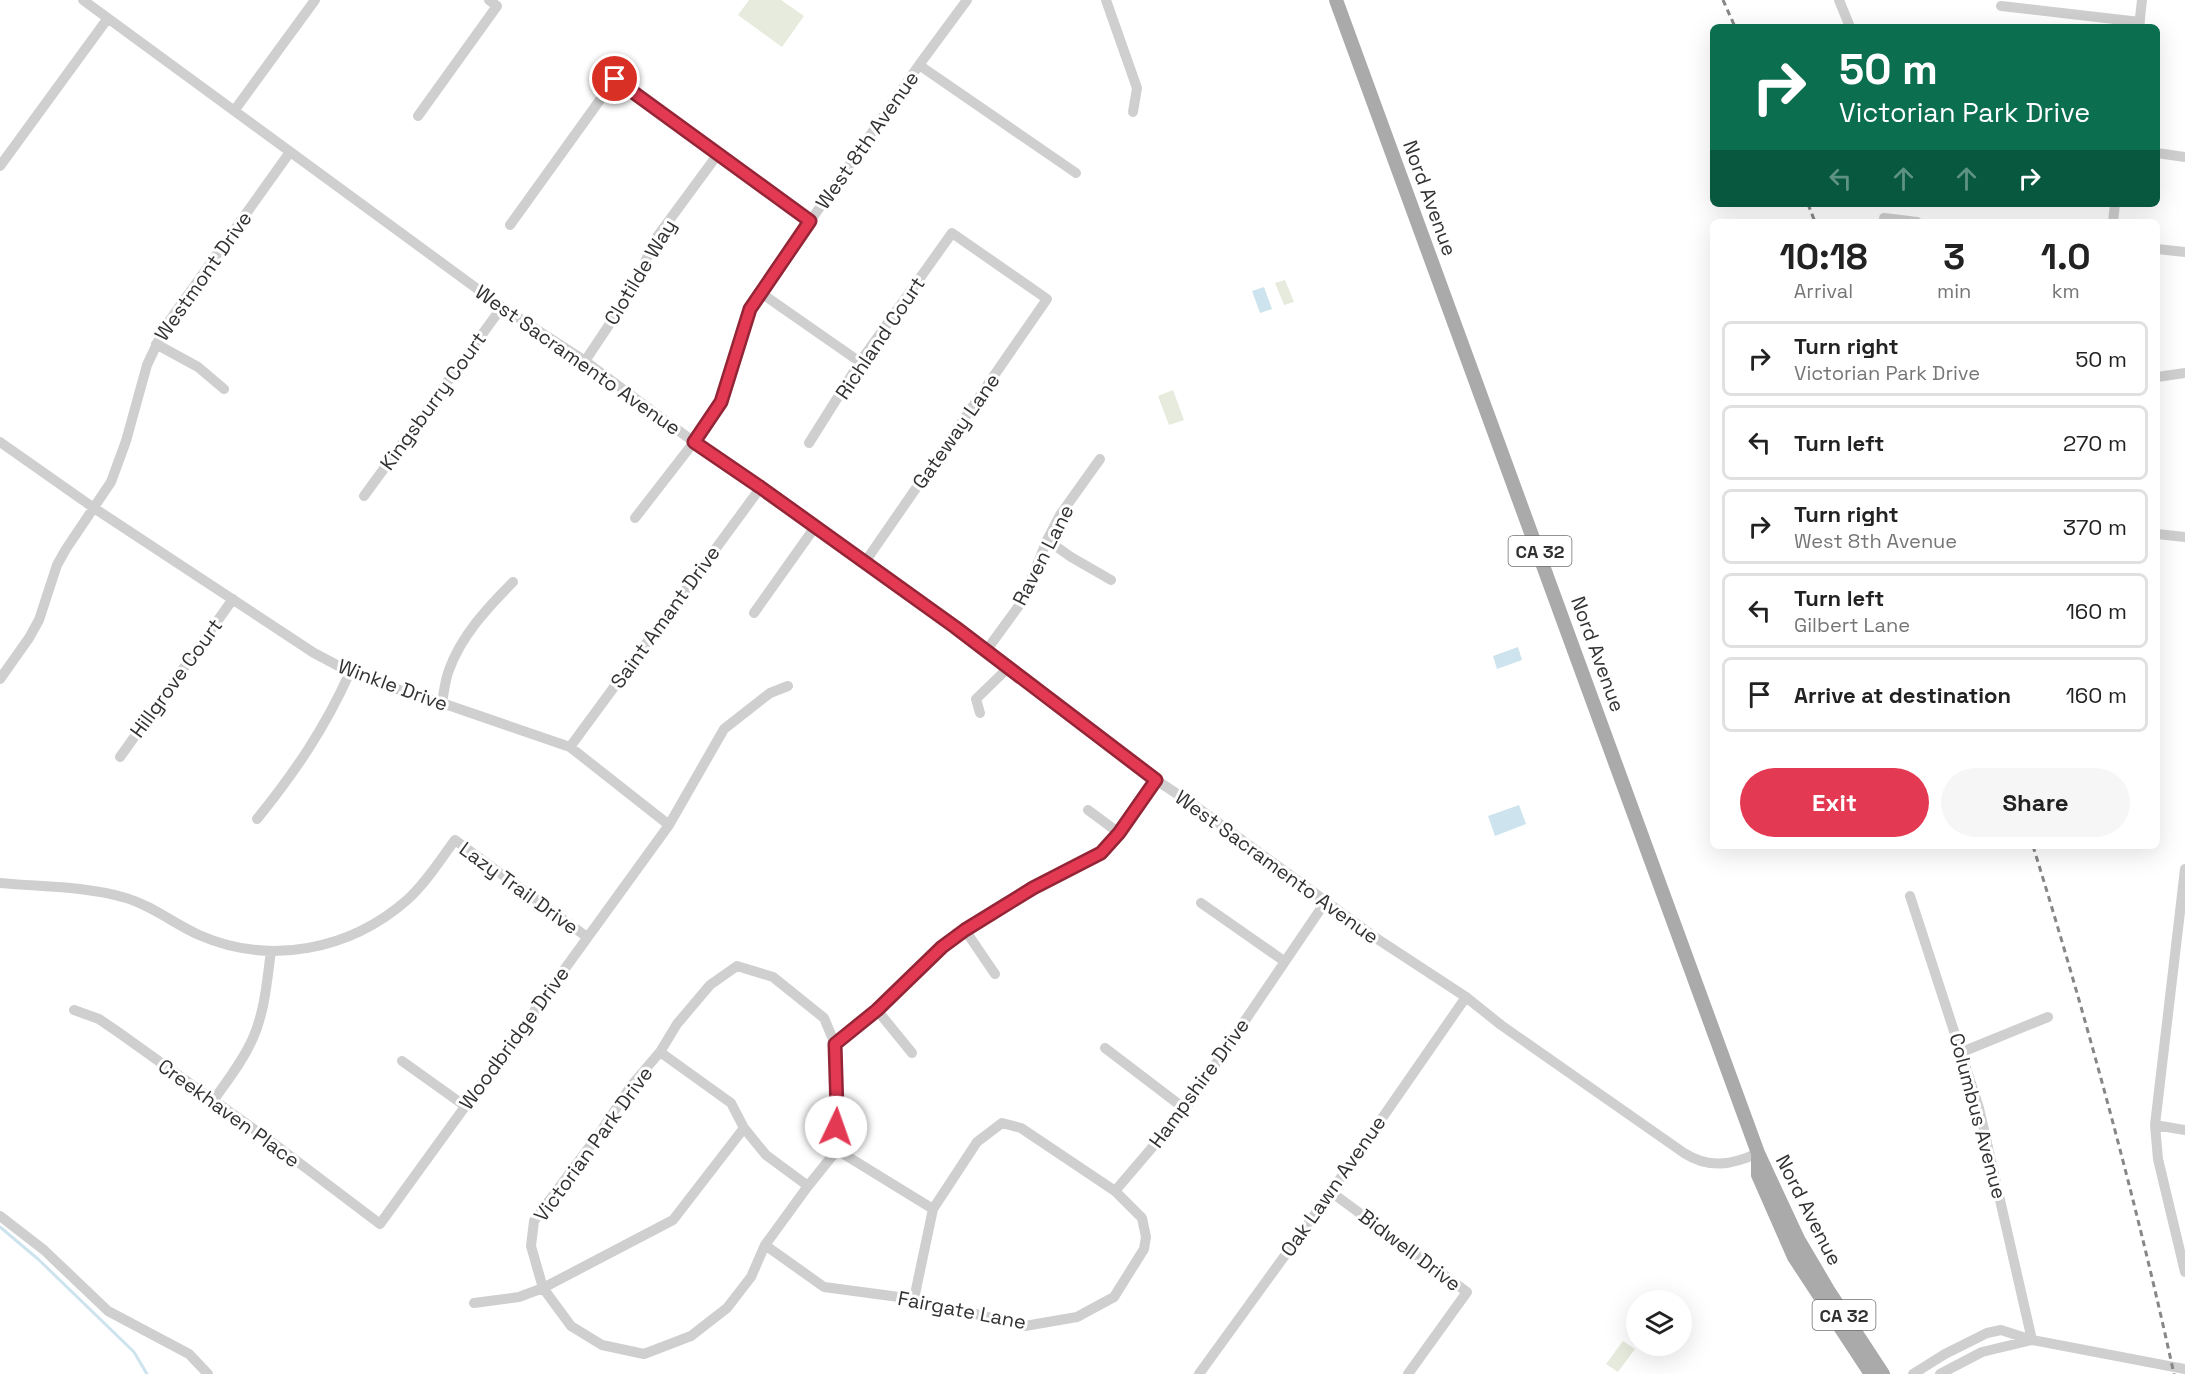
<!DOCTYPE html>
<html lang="en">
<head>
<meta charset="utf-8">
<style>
  body { margin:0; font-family:"Space Grotesk",sans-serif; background:#f6f6f6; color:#222; height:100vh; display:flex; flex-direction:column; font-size:22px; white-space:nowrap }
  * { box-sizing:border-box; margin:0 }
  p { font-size:20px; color:#767676 }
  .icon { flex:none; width:33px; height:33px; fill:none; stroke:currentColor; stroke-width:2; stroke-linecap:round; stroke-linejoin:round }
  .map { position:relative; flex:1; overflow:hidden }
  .details { position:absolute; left:1710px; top:219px; width:450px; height:630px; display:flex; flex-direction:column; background:#fff; border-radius:9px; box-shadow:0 6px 24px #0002 }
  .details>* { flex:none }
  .guide { position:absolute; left:1710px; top:24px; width:450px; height:183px; border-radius:9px; box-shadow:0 6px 24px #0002; background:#0b6e4f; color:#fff; overflow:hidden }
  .buttons { position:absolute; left:1626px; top:1290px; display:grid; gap:12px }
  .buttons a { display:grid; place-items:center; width:66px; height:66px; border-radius:50%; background:#fff; box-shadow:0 6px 24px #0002; font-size:30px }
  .pin { position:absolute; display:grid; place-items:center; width:51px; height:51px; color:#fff; margin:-26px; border:3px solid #fff; border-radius:50%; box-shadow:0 2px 6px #0007 }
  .me { position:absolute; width:66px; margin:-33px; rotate:3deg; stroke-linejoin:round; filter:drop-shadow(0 0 4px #0008) }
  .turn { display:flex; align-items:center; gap:21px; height:126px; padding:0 30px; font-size:27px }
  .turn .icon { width:78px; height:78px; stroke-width:2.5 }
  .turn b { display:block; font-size:42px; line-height:51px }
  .lanes { display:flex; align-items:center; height:57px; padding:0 30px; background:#0003; justify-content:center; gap:30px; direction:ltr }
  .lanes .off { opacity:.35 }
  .eta { display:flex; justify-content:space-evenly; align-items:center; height:102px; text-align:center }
  .eta b { font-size:36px; font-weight:700; line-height:42px }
  .primary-button { display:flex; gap:12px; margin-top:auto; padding:12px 30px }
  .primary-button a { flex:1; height:69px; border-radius:36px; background:#e33953; color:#fff; font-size:24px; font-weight:700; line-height:69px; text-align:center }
  .primary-button a+a { background:#f6f6f6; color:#222 }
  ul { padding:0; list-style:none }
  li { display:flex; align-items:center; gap:18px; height:75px; margin:0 12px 9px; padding:0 18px; border:3px solid #e0e0e0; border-radius:9px }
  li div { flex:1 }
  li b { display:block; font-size:22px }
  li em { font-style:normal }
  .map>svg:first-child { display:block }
</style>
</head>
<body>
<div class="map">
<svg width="2185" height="1374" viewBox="0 0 2185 1374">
  <rect width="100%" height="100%" fill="#fff"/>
  <path fill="#e6ebdd" d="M749,0H781L804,16L782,47L738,15Z
    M1285,280L1294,302L1284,305L1275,283Z
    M1173,390L1184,420L1169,425L1158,396Z
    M1623,1341L1635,1349L1618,1372L1606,1364Z"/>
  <path fill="#cde3ed" d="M1264,287L1272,309L1260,313L1252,291Z
    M1518,647L1522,660L1497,669L1493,656Z
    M1519,805L1526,824L1495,836L1488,816Z"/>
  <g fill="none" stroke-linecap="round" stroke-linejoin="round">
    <path stroke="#cde3ed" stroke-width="3" d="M0,1227L38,1259L134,1352L147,1374"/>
    <path stroke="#cfcfcf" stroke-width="10" d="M83,0L502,307L585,361L694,442L761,487L955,627L1156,780L1194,805L1379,940L1466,997L1501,1025L1684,1153C1709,1169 1732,1165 1758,1153
      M1106,0L1137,88L1133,112
      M1839,0L1850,27
      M2001,6L2140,22
      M2139,27L2142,0
      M919,65L1076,173
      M234,111L315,0
      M418,116L497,6L489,0
      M2157,153L2185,157
      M0,166L108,18
      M1884,218L1917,222
      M2113,222L2115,204
      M510,225L615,79L810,221
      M2157,249L2185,252
      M761,293L860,362
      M156,344L198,367L224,389
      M585,361L635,286L654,241L718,154
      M2157,377L2185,373
      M0,442L94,508L314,653L350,672L377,683L442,703L570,747L669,825
      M809,443L860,362L952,233L1047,299L865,562
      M364,496L502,307
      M635,518L694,442L721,402L749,309L919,65L967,0
      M2157,534L2185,537
      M1047,540L1071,557L1111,580
      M754,613L815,527
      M986,651L1023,600L1047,540L1060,515L1100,459
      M0,679L29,638L39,620L57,565L66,549L111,482L126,441L147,365L165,327L290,152
      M442,703C444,692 445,680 449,670C461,636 488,607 513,582
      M980,713L976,699L1009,667
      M570,747L761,487
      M120,757L233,599
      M1088,810L1119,833
      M257,819C295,772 325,728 350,672
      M2185,869L2155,1125L2158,1159L2185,1272
      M0,883C41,887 86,886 126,898C153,906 174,924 199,935C270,966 350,950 407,900C426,883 440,860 455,840L587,937
      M1910,896L1979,1108L2032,1340
      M1201,903L1284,961
      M965,930L995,974
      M737,966L773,977L824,1018L835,1044L837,1150L808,1186L765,1245L751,1277L727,1308L691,1336L644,1354L602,1345L571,1326L543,1288L531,1246L534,1221L599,1134L631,1086L660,1052L677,1024L710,985Z
      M74,1010L99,1019L118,1032L269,1140L380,1224L669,825L724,729L770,693L788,686
      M877,1010L912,1053
      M835,1044L877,1010L942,947L965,930L1033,888L1101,853L1119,833L1156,780
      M1105,1048L1185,1109
      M660,1052L731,1103L744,1128L766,1155L808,1186
      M1962,1052L2048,1017
      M402,1061L465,1106
      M213,1101C227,1081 243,1061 253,1038C265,1011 267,980 271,951
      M2155,1125L2185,1130
      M837,1150L933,1209
      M1115,1191L1185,1109L1326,901
      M1331,1192L1467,1292L1408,1374
      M0,1216L44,1250L108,1311L189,1354L208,1374
      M765,1245L824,1287L914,1299L1025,1326L1077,1317L1114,1297L1144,1249L1146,1237L1142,1218L1115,1191L1021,1128L1002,1123L977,1142L933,1209L914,1299
      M474,1303L519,1297L543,1288L673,1220L744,1128
      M1199,1374L1331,1192L1466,997
      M1913,1374L1945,1354L1987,1333L2001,1330L2032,1340L2185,1369
      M1940,1374L1982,1352L2032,1340"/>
    <path stroke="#aaa" stroke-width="14" d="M1336,0L1758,1153L1798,1239L1828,1290L1883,1374
      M1758,1155V1175L1794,1257L1871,1374"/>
    <path stroke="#878787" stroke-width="3" stroke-dasharray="6 4.5" stroke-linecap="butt" d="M1723,0L1735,27
      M1808,204L1815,222
      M2033,846C2087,1020 2135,1196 2174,1374"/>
  </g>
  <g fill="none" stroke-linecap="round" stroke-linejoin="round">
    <defs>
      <path id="route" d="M615,79L810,221L750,309L721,402L694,442L760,487L955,627L1156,780L1119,833L1101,853L1033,888L965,930L942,947L877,1010L835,1044L837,1110L836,1127"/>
    </defs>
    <use href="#route" stroke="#942536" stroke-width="15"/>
    <use href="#route" stroke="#e33953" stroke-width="10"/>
  </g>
  <g text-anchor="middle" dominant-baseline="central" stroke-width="6" stroke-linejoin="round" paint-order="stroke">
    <g fill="#fff" stroke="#707070" stroke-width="1.5">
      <rect x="1508.5" y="536" width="63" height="30" rx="4.5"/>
      <rect x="1812.5" y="1300" width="63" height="30" rx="4.5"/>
    </g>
    <g font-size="18" font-weight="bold" fill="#323232">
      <text x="1540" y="551">CA 32</text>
      <text x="1844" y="1315">CA 32</text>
    </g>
    <g font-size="20" fill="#323232" stroke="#fff">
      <text transform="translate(867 140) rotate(-55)">West 8th Avenue</text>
      <text transform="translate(1430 198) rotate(70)">Nord Avenue</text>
      <text transform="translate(640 272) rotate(-59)">Clotilde Way</text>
      <text transform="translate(203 276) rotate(-55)">Westmont Drive</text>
      <text transform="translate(880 338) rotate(-56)">Richland Court</text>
      <text transform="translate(578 360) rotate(35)">West Sacramento Avenue</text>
      <text transform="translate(433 401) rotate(-54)">Kingsburry Court</text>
      <text transform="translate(956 431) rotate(-55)">Gateway Lane</text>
      <text transform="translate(1043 555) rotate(-63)">Raven Lane</text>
      <text transform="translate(665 617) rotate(-54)">Saint Amant Drive</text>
      <text transform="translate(1598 654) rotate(70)">Nord Avenue</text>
      <text transform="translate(176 678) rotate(-54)">Hillgrove Court</text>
      <text transform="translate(393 685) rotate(20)">Winkle Drive</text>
      <text transform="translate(1277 867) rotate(36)">West Sacramento Avenue</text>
      <text transform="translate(519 888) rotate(36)">Lazy Trail Drive</text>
      <text transform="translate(514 1038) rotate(-54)">Woodbridge Drive</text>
      <text transform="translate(1199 1083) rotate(-54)">Hampshire Drive</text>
      <text transform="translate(229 1113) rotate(36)">Creekhaven Place</text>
      <text transform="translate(1978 1116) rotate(75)">Columbus Avenue</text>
      <text transform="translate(593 1144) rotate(-54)">Victorian Park Drive</text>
      <text transform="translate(1333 1186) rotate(-55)">Oak Lawn Avenue</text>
      <text transform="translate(1809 1210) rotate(63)">Nord Avenue</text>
      <text transform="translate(1410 1250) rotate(37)">Bidwell Drive</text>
      <text transform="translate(962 1310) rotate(11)">Fairgate Lane</text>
    </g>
  </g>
</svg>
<div class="buttons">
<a><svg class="icon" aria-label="layers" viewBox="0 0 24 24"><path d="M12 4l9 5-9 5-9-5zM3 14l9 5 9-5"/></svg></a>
</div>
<div class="pin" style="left:615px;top:79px;background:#d93025"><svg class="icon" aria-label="arrive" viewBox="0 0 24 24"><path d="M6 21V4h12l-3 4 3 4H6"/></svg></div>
<svg class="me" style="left:836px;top:1127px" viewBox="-20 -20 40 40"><circle r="19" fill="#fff"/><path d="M0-13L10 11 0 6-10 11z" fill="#e33953"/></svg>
<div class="guide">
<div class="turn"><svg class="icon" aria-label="right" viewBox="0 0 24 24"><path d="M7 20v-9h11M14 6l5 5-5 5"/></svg><div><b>50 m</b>Victorian Park Drive</div></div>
<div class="lanes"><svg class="icon off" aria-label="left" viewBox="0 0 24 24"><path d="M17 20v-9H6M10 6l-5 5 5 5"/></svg><svg class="icon off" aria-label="ahead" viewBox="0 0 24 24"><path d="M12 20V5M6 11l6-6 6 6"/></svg><svg class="icon off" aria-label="ahead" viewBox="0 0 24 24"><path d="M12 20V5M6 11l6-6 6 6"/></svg><svg class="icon" aria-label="right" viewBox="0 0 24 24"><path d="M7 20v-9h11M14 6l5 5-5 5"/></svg></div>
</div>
<section class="details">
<div class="eta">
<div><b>10:18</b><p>Arrival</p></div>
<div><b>3</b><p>min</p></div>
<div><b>1.0</b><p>km</p></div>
</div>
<ul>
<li><svg class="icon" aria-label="right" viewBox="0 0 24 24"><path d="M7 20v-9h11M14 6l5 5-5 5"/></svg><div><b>Turn right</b><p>Victorian Park Drive</p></div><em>50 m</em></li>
<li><svg class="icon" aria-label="left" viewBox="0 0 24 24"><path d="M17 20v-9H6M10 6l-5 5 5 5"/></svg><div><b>Turn left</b></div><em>270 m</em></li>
<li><svg class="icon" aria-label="right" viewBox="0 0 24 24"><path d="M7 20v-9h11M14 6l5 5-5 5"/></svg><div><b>Turn right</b><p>West 8th Avenue</p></div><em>370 m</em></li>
<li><svg class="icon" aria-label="left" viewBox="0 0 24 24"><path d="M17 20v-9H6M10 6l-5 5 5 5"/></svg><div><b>Turn left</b><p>Gilbert Lane</p></div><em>160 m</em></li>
<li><svg class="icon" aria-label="arrive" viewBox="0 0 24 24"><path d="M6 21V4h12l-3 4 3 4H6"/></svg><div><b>Arrive at destination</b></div><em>160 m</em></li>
</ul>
<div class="primary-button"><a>Exit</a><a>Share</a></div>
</section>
</div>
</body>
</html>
